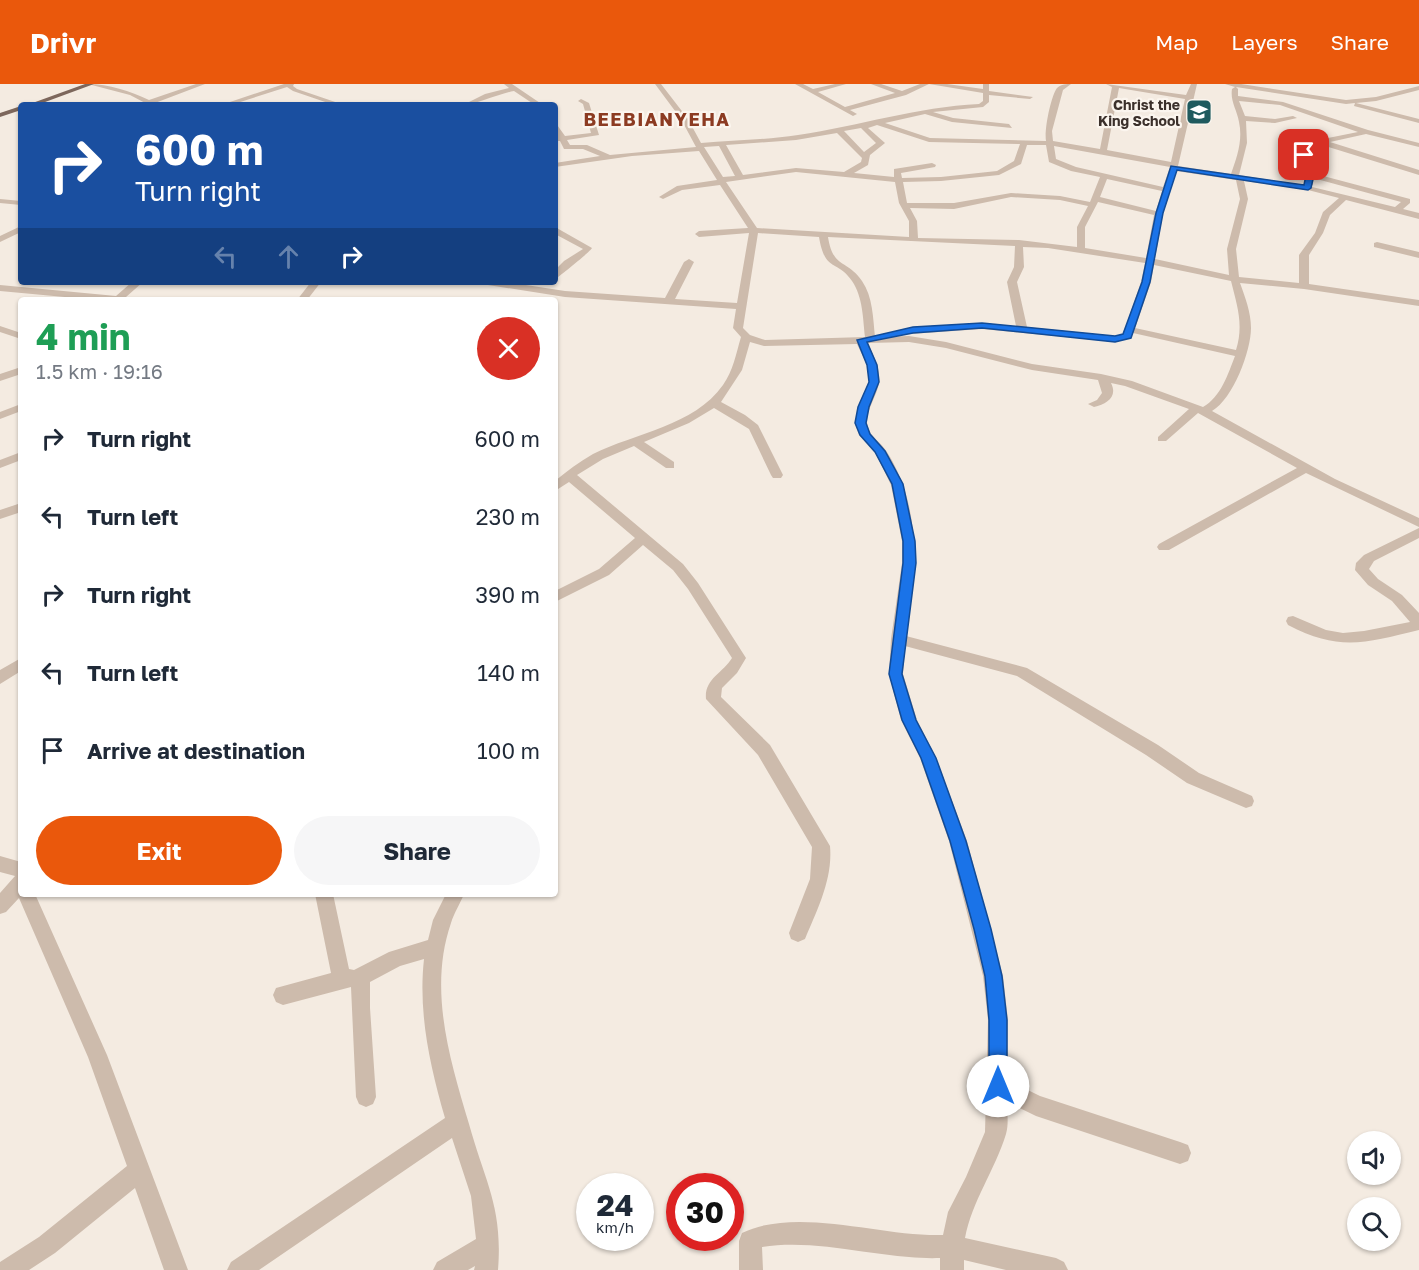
<!DOCTYPE html>
<html lang="en">
<head>
<meta charset="utf-8">
<style>
  body { margin:0; font-family:"Golos Text",sans-serif; background:#f6f6f7; color:#1f2937; height:100vh; display:flex; flex-direction:column; font-size:22px; white-space:nowrap }
  * { box-sizing:border-box; margin:0 }
  p { font-size:20px; color:#747a83 }
  .icon { flex:none; width:33px; height:33px; fill:none; stroke:currentColor; stroke-width:2; stroke-linecap:round; stroke-linejoin:round }
  .map { position:relative; flex:1; overflow:hidden }
  .drawer { position:absolute; left:18px; top:213px; width:540px; height:600px; display:flex; flex-direction:column; background:#fff; border-radius:6px; box-shadow:0 2px 4px #0004 }
  .drawer>* { flex:none }
  .top-card { position:absolute; left:18px; top:18px; width:540px; height:183px; border-radius:6px; box-shadow:0 2px 4px #0004; background:#1a4fa0; color:#fff; overflow:hidden }
  .buttons { position:absolute; left:1347px; top:1047px; display:grid; gap:12px }
  .buttons a { display:grid; place-items:center; width:54px; height:54px; border-radius:50%; background:#fff; box-shadow:0 2px 4px #0004; font-size:30px }
  .speed { position:absolute; left:576px; top:1089px; display:flex; gap:12px; font-size:30px; font-weight:700; text-align:center }
  .speed>* { display:grid; place-content:center; width:78px; height:78px; border-radius:50%; background:#fff; box-shadow:0 2px 4px #0004; line-height:1 }
  .speed small { font-size:15px; font-weight:400 }
  .speed .limit { border:9px solid #d22; background:#fff; color:#111 }
  .pin { position:absolute; display:grid; place-items:center; width:51px; height:51px; color:#fff; margin:-26px; border-radius:12px; box-shadow:0 3px 9px #0006 }
  .me { position:absolute; width:66px; margin:-33px; rotate:0deg; stroke-linejoin:round; filter:drop-shadow(0 0 4px #0008) }
  .turn { display:flex; align-items:center; gap:21px; height:126px; padding:0 18px; font-size:27px }
  .turn .icon { width:78px; height:78px; stroke-width:2.5 }
  .turn b { display:block; font-size:42px; line-height:51px }
  .lanes { display:flex; align-items:center; height:57px; padding:0 18px; background:#0003; justify-content:center; gap:30px; direction:ltr }
  .lanes .off { opacity:.35 }
  .round { display:grid; place-items:center; flex:none; width:63px; height:63px; border-radius:32px; background:#f6f6f7 }
  .head { display:flex; align-items:center; justify-content:space-between; height:102px; padding:0 18px }
  h1 { font-size:36px; font-weight:700; line-height:45px; color:#1e9e55 }
  .button { display:flex; gap:12px; margin-top:auto; padding:12px 18px }
  .button a { flex:1; height:69px; border-radius:36px; background:#ea580c; color:#fff; font-size:24px; font-weight:700; line-height:69px; text-align:center }
  .button a+a { background:#f6f6f7; color:#1f2937 }
  ul { padding:0; list-style:none }
  li { display:flex; align-items:center; gap:18px; height:78px; padding:0 18px }
  li div { flex:1 }
  li b { display:block; font-size:22px }
  li em { font-style:normal }
  header { display:flex; align-items:center; gap:36px; box-sizing:border-box; height:84px; padding:0 30px; background:#ea580c; color:#fff }
  header strong { font-size:28px }
  nav { display:flex; gap:33px; margin-inline-start:auto; font-size:21px }
  .map>svg:first-child { display:block }
</style>
</head>
<body>
<header>
<strong>Drivr</strong>
<nav><a>Map</a><a>Layers</a><a>Share</a></nav>
</header>
<div class="map">
<svg width="1419" height="1186" viewBox="0 0 1419 1186">
  <rect width="100%" height="100%" fill="#f4ebe1"/>
  <g fill="none" stroke-linecap="round" stroke-linejoin="round">
    <path fill="#cdbbac" fill-rule="evenodd" d="M88,0C109,0 130,7 149,16L196,0H205L155,19L157,21H149L130,11Z
      M284,0H294L293,2L297,5L344,21H334L293,7L287,3L231,21H221Z
      M504,0H512L543,21H535L514,7C498,10 475,21 463,21L485,10L509,4Z
      M655,0H661L688,35L701,59C733,56 766,56 798,51C859,42 917,23 979,20L983,17V9L929,0L906,11L850,26L857,30L853,32L795,0H803L813,5L835,0H846L818,8L845,23L895,9L871,0H881L902,7L920,0H947L983,5V0H989V7L1033,13L1030,15L989,11V18L983,23L933,28L953,34L1009,40L1012,44L952,38L925,30L885,39L930,54L1046,57C1044,46 1051,12 1057,4C1061,0 1067,0 1071,0L1063,6L1052,47L1053,57L1100,65L1112,3L1106,0L1186,11L1191,0H1197L1178,82L1231,90C1237,73 1243,56 1239,38C1237,26 1230,17 1232,5L1235,3L1225,0H1241L1346,16L1376,13L1419,2V6L1376,17L1356,19L1419,35V39L1354,22L1355,19L1346,20L1236,3L1238,5V12L1283,18L1368,46L1419,59V63L1366,50L1330,58L1419,86V91L1322,61L1308,68L1312,89L1410,115V119L1403,125L1419,129V135L1346,116L1330,131L1323,149L1309,171V200L1419,216V222L1304,205L1240,199C1245,213 1251,228 1251,244C1251,267 1233,315 1212,327L1335,395L1419,434V443L1306,389L1169,466H1159L1157,463L1159,460L1297,384L1198,329L1166,357H1158V353L1189,325L1125,302L1111,299C1118,313 1107,320 1094,323L1088,320L1097,316L1102,309L1098,296L1032,286L946,264L909,258L868,259C873,271 881,285 879,299C877,312 867,324 867,338C867,350 878,356 884,364C892,374 899,390 903,401C921,453 913,499 906,552L1027,584L1158,661L1199,689L1252,712L1254,717L1252,722L1246,724L1187,699L1146,671L1017,592L905,562L903,590L917,636L936,674L967,757L1003,892L1008,936L1007,996L1040,1012L1180,1058L1188,1061L1191,1069L1188,1077L1180,1080L1036,1032L1007,1018C1007,1028 1009,1040 1006,1050C995,1086 972,1117 965,1154L1056,1174L1064,1178L1068,1186H1006L964,1176V1186H940V1174C881,1176 821,1154 762,1163L763,1186H739V1157L742,1149C797,1122 882,1153 943,1151L948,1128L966,1093L985,1048L988,936L983,892L949,757L920,674L901,636L889,590L891,555L902,479V457L891,401L875,368L859,351L855,339L858,323L869,298L867,281L857,260L764,262L750,258L742,286L721,318L745,331L758,341L783,391L781,394H773L771,391L749,345L714,324L689,339L644,358L674,378V384H666L634,362L603,375L577,391L683,480L698,499L746,574L737,589L722,604L721,613L770,661L830,762C833,795 817,826 805,855L798,858L791,855L789,849L810,795L812,763L758,671L706,615C704,595 723,589 732,574L688,505L673,486L643,461L609,491L555,518V507L599,485L635,454L569,398L555,407V397C567,387 579,378 593,370C635,349 694,342 723,301C733,287 736,270 741,253L733,244L736,225L565,213L488,201L483,198H506L565,207L665,214L684,178L689,175L694,178L675,215L737,219L749,149L699,153L695,150L699,147L748,144L720,101L682,106L663,115L659,113L677,102L717,96L699,67L632,72L555,83V79L600,72L583,65H564L560,57H555V53L558,52L555,38L565,52L591,49L583,20L578,17L581,15L589,19L599,51L567,56L570,61H587L610,71L696,63L681,35ZM1119,4L1185,15L1171,78L1107,66ZM1239,17L1280,21L1358,48L1318,56L1301,65L1306,99L1313,101V94L1401,118L1395,123L1308,102L1239,91L1247,59L1246,37L1275,39L1297,34L1293,32L1275,35L1245,32ZM877,41L929,58L1020,60L1014,77L997,87L941,93L902,94L901,89L935,83L936,81L932,79L894,85V93L854,89L868,81L870,71L885,59L868,44ZM861,44L876,59L864,68L844,47ZM837,49L862,74L861,78L844,88L796,84L743,91L726,61L796,56ZM1027,61H1046L1049,78L1071,87L1100,93L1090,118L1060,112L1011,109L954,119H907L903,98L941,97L999,91L1021,80ZM719,62L735,92L723,93L704,63ZM1054,62L1170,83L1163,103L1076,83L1056,75ZM1176,87L1236,96L1240,115L1227,165L1229,191L1155,175L1163,130ZM796,88L895,98L899,119L909,137V153L757,144L726,98ZM1107,95L1162,107L1156,127L1100,113ZM1244,97L1308,106L1339,114L1323,128L1315,149L1299,171V199L1239,193L1236,165L1248,115ZM1011,113L1060,116L1088,122L1077,143V163L1019,156L918,154L917,137L910,124L954,125ZM1098,118L1154,131L1146,174L1085,164V143ZM758,149L819,153C825,189 837,175 852,197C863,213 863,235 865,253L765,256L750,251L743,244ZM828,153L1015,162L1014,183L1007,198L1016,242L982,239L900,246L896,247V251L982,245L1115,258L1131,254L1133,249L1235,272C1228,290 1221,313 1203,323L1132,297L1101,290L1032,280L946,258L909,252L875,253C873,234 873,213 862,197C847,175 833,185 828,153ZM1023,163L1048,164L1145,179L1141,198L1123,250L1115,252L1027,243L1017,198L1024,183ZM1154,181L1231,197C1237,221 1244,241 1236,266L1135,244L1151,198Z
      M0,115L21,117V121L0,119Z
      M21,142V148L0,158V152Z
      M555,143L592,164C591,167 559,193 555,195V186L564,177L583,165L555,150Z
      M1377,158L1419,168V174L1374,163V159Z
      M132,198H143L126,213L133,216H97L0,207V201L116,212Z
      M311,198H321L307,216H297Z
      M0,242L21,249V255L0,248Z
      M21,283V290L0,297V290Z
      M21,320V327L0,335V328Z
      M21,368V376L0,384V376Z
      M21,419V428L0,435V426Z
      M1419,444V454L1374,477L1369,485L1378,495L1402,511L1419,529V546C1365,559 1340,568 1288,541L1286,537L1288,533L1293,532L1326,546L1343,549L1364,547L1410,538L1392,517L1368,501L1355,486L1356,479L1364,471Z
      M21,574V587L0,600V586Z
      M0,772L21,778V810H35L107,971L188,1186H164L135,1104L55,1169L29,1186H0V1178L39,1153L127,1082L88,973L19,814L6,828L0,830V809L15,792L0,788Z
      M315,810H333L349,885L354,886L389,868L428,856L433,836L446,810H464C460,820 454,829 451,839C428,906 450,976 469,1040C485,1098 503,1123 498,1186H474L475,1182L468,1186H433L437,1178L476,1155L471,1112L452,1054L259,1186H227L231,1178L445,1034C430,982 418,929 424,875L400,882L370,898V924L376,1013L373,1020L366,1023L359,1020L356,1013L351,903L283,921L276,918L273,911L276,904L331,889Z"/>
    <path fill="#7d675c" fill-rule="evenodd" d="M85,0H94L37,21H27Z
      M21,22V26L0,33V29Z"/>
  </g>
  <path fill="#1a73e8" stroke="#114b97" stroke-width="1.5" d="M1304,69L1307,71L1314,91L1311,104L1308,106L1177,86L1163,129L1150,198L1131,254L1115,258L982,244L913,249L867,258L877,281L879,298L869,323L866,339L870,350L885,367L903,400L915,457L916,479L902,590L916,636L936,674L966,757L991,845L1002,892L1007,936V1002L1005,1008L998,1011L991,1008L989,1002V936L985,892L974,845L950,757L921,674L902,636L889,590L903,479V457L892,400L875,368L860,351L855,339L858,323L869,298L867,281L857,256L913,243L982,239L1115,252L1123,250L1142,198L1156,129L1171,82L1304,101L1306,91L1300,71Z"/>
  <defs>
    <symbol id="school-square" viewBox="-11 -11 22 22"><rect x="-9" y="-9" width="18" height="18" rx="4" fill="#1f5a5e" stroke="#fbf5ee"/><path d="M0-5L7-2L0 1L-7-2ZM-4 1L0 2.5L4 1V4Q0 6-4 4Z" fill="#fff"/></symbol>
  </defs>
  <g fill-rule="evenodd">
    <use href="#school-square" x="1184" y="13" width="30" height="30"/>
  </g>
  <g text-anchor="middle" dominant-baseline="central" stroke-width="4.5" stroke-linejoin="round" paint-order="stroke">
    <g font-size="14" font-weight="bold" fill="#3b302b" stroke="#fbf5ee" text-anchor="end">
      <text x="1180" y="20">Christ the<tspan x="1180" dy="16">King School</tspan></text>
    </g>
    <g font-size="18" font-weight="bold" letter-spacing="1.5" fill="#8c3b22" stroke="#fbf5ee">
      <text x="657" y="35">BEEBIANYEHA</text>
    </g>
  </g>
</svg>
<div class="buttons">
<a><svg class="icon" aria-label="sound" viewBox="0 0 24 24"><path d="M4 9h4l5-4v14l-5-4H4zM17 9q2 3 0 6"/></svg></a>
<a><svg class="icon" aria-label="search" viewBox="0 0 24 24"><circle cx="10" cy="10" r="6"/><path d="M15 15l6 6"/></svg></a>
</div>
<div class="speed"><div>24<small>km/h</small></div><div class="limit">30</div></div>
<div class="pin" style="left:1304px;top:71px;background:#d93025"><svg class="icon" aria-label="arrive" viewBox="0 0 24 24"><path d="M6 21V4h12l-3 4 3 4H6"/></svg></div>
<svg class="me" style="left:998px;top:1002px" viewBox="-20 -20 40 40"><circle r="19" fill="#fff"/><path d="M0-13L10 11 0 6-10 11z" fill="#1a73e8"/></svg>
<div class="top-card">
<div class="turn"><svg class="icon" aria-label="right" viewBox="0 0 24 24"><path d="M7 20v-9h11M14 6l5 5-5 5"/></svg><div><b>600 m</b>Turn right</div></div>
<div class="lanes"><svg class="icon off" aria-label="left" viewBox="0 0 24 24"><path d="M17 20v-9H6M10 6l-5 5 5 5"/></svg><svg class="icon off" aria-label="ahead" viewBox="0 0 24 24"><path d="M12 20V5M6 11l6-6 6 6"/></svg><svg class="icon" aria-label="right" viewBox="0 0 24 24"><path d="M7 20v-9h11M14 6l5 5-5 5"/></svg></div>
</div>
<section class="drawer">
<div class="head"><div><h1>4 min</h1><p>1.5 km · 19:16</p></div><a class="round" style="background:#d93025;color:#fff"><svg class="icon" aria-label="close" viewBox="0 0 24 24"><path d="M6 6l12 12M18 6L6 18"/></svg></a></div>
<ul>
<li><svg class="icon" aria-label="right" viewBox="0 0 24 24"><path d="M7 20v-9h11M14 6l5 5-5 5"/></svg><div><b>Turn right</b></div><em>600 m</em></li>
<li><svg class="icon" aria-label="left" viewBox="0 0 24 24"><path d="M17 20v-9H6M10 6l-5 5 5 5"/></svg><div><b>Turn left</b></div><em>230 m</em></li>
<li><svg class="icon" aria-label="right" viewBox="0 0 24 24"><path d="M7 20v-9h11M14 6l5 5-5 5"/></svg><div><b>Turn right</b></div><em>390 m</em></li>
<li><svg class="icon" aria-label="left" viewBox="0 0 24 24"><path d="M17 20v-9H6M10 6l-5 5 5 5"/></svg><div><b>Turn left</b></div><em>140 m</em></li>
<li><svg class="icon" aria-label="arrive" viewBox="0 0 24 24"><path d="M6 21V4h12l-3 4 3 4H6"/></svg><div><b>Arrive at destination</b></div><em>100 m</em></li>
</ul>
<div class="button"><a>Exit</a><a>Share</a></div>
</section>
</div>
</body>
</html>
